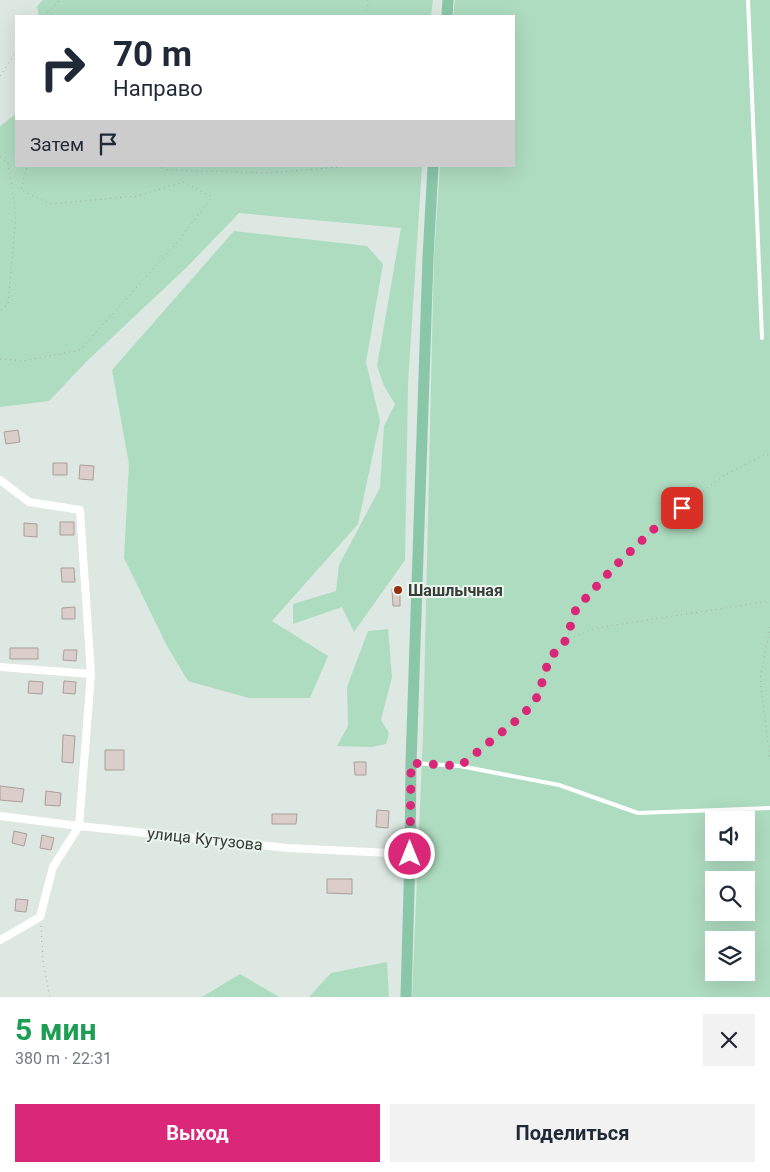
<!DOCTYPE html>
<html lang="ru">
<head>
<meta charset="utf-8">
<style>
  body { margin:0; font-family:Roboto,sans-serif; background:#f2f2f3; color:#1f2937; height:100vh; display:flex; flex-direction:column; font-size:19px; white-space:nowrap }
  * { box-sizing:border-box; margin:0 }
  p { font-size:16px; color:#747a83 }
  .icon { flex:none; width:28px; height:28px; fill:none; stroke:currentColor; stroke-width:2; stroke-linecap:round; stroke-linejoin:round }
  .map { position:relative; height:997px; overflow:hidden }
  .panel { display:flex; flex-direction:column; background:#fff; flex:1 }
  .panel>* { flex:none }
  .hud { position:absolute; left:15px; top:15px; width:500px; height:152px; border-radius:0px; box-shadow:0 5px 20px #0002; background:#fff; color:#1f2937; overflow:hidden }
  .buttons { position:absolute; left:705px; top:811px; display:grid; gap:10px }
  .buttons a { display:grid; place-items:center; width:50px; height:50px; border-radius:0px; background:#fff; box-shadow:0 5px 20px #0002; font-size:25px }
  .pin { position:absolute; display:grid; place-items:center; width:42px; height:42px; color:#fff; margin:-21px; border-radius:10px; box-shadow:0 2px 8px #0006 }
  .me { position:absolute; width:55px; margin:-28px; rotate:0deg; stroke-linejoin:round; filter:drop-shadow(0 0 4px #0008) }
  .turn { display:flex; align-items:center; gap:18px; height:105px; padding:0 15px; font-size:22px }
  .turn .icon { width:65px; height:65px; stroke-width:2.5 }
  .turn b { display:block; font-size:35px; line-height:42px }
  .then { display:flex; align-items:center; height:48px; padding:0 15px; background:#0003; gap:10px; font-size:19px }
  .round { display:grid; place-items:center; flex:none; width:52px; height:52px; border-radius:0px; background:#f2f2f3 }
  .headline { display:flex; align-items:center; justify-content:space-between; height:85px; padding:0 15px }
  h1 { font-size:30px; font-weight:700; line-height:38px; color:#1e9e55 }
  .button { display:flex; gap:10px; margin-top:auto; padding:10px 15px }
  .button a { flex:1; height:58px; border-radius:0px; background:#db2777; color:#fff; font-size:20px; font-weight:700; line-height:58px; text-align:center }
  .button a+a { background:#f2f2f3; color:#1f2937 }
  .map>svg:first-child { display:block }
</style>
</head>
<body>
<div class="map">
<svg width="770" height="997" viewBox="0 0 770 997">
  <rect width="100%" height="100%" fill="#dce8e1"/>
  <path fill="#aedcc0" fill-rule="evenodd" d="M43,0H433L431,16H39L37,6Z
    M455,0H770V997H412L423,736L434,257L440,166H514V16H453ZM714,820H746V852H714ZM714,880H746V912H714ZM714,940H746V972H714Z
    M16,114V166H422L408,383L405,560L354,632L342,607L293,624V604L336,591L339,565L380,488L384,426L395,404L384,386L377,366L401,228L239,213L187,267L87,361L49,401L0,407V126Z
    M234,231L367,246L383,264L366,362L380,421L358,524L272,621L328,656L310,698H249L188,681L167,646L124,558L129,464L112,370Z
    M388,629L392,677L381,720L389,733L386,744L371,747L337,746L348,726L347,687L368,631Z
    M387,962L389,997H309L331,973Z
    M240,974L279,997H202Z"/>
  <path fill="#dbceca" stroke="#aa9e9a" d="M18,430L20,442L6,444L4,432Z
    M53,463H67V475H53Z
    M80,465L94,466L93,480L79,479Z
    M60,522H74V535H60Z
    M24,523L37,524V537L24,536Z
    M61,568H74L75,582H62Z
    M392,589H400V606H393Z
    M75,607V619H62V608Z
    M10,648H38V659H10Z
    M64,650H77L76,661L63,660Z
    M29,681L43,682L42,694L28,693Z
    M64,681L76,682L75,694L63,693Z
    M63,735L75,736L73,763L62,762Z
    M105,750H124V770H105Z
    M354,762H366V775H355Z
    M0,786L24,789L22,802L0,800Z
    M46,791L61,793L60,806L45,805Z
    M377,810L389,811L388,828L376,827Z
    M272,814H297L296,824H272Z
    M14,831L27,834L24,846L12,843Z
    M42,835L54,838L51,850L40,848Z
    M327,879H352V894L327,893Z
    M16,899L28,900L26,912L15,911Z"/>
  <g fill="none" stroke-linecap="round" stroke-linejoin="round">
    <path stroke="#a3aca6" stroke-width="1" stroke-dasharray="1 4" stroke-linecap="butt" d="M44,16L60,0
      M365,16L368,0
      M0,76L16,52
      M0,157L8,163L16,215L8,304L0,311
      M157,166L168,170L270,173L350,166
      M0,359L23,361L80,350L174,246L212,197L184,182L136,196L51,204L21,190L27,166
      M770,627L760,679L770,760
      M567,639L576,609L614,567L654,529L723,476L766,454L770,456
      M466,761L523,715L538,696L549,659L566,640L596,628L770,601
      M41,926L43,962L50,997"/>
    <path stroke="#fff" stroke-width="4" d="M748,0L762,338
      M413,763L460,766L559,785L638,813L770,808"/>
    <path stroke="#fff" stroke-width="8" d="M0,480L29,502L80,510L91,674L79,826L53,867L40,917L0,940
      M0,667L91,674
      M0,816L79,826L288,848L410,854"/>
    <path stroke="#8ac7a8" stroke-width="11" d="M447,16L448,0
      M406,997L410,854L411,763L428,258L433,166"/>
  </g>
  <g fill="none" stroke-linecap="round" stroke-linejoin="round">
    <path stroke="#db2777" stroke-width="9" stroke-dasharray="0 16.2" d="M410,854L411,763L460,766L523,715L538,696L549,659L566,640L576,609L614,567L654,529L682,508"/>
  </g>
  <circle fill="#952d0f" stroke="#eaf5ee" stroke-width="2" cx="398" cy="590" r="5"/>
  <g text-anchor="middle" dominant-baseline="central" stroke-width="4" stroke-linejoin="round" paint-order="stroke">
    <g font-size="16" font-weight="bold" fill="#383c39" stroke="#eaf5ee" text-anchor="start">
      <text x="408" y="590">Шашлычная</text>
    </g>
    <g font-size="16" fill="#383c39" stroke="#eaf5ee">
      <text transform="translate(205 839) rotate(6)">улица Кутузова</text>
    </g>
  </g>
</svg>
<div class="buttons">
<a><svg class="icon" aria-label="sound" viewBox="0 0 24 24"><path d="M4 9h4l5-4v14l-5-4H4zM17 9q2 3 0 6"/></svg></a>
<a><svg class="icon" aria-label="search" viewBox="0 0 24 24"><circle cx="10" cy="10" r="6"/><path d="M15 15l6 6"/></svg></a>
<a><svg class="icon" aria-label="layers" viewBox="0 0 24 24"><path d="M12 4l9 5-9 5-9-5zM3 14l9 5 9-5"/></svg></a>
</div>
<div class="pin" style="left:682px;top:508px;background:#d93025"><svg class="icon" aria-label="arrive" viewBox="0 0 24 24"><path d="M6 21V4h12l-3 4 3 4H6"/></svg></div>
<svg class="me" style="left:410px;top:854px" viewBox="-20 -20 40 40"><circle r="17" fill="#db2777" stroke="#fff" stroke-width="3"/><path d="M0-11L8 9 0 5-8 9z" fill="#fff"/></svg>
<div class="hud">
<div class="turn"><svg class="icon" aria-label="right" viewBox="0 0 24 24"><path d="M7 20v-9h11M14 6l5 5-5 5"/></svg><div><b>70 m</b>Направо</div></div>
<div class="then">Затем<svg class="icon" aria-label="arrive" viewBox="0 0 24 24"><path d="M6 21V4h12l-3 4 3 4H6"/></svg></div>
</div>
</div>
<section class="panel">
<div class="headline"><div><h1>5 мин</h1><p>380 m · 22:31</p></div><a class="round"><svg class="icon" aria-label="close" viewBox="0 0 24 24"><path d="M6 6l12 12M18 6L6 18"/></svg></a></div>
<div class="button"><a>Выход</a><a>Поделиться</a></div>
</section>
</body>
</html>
